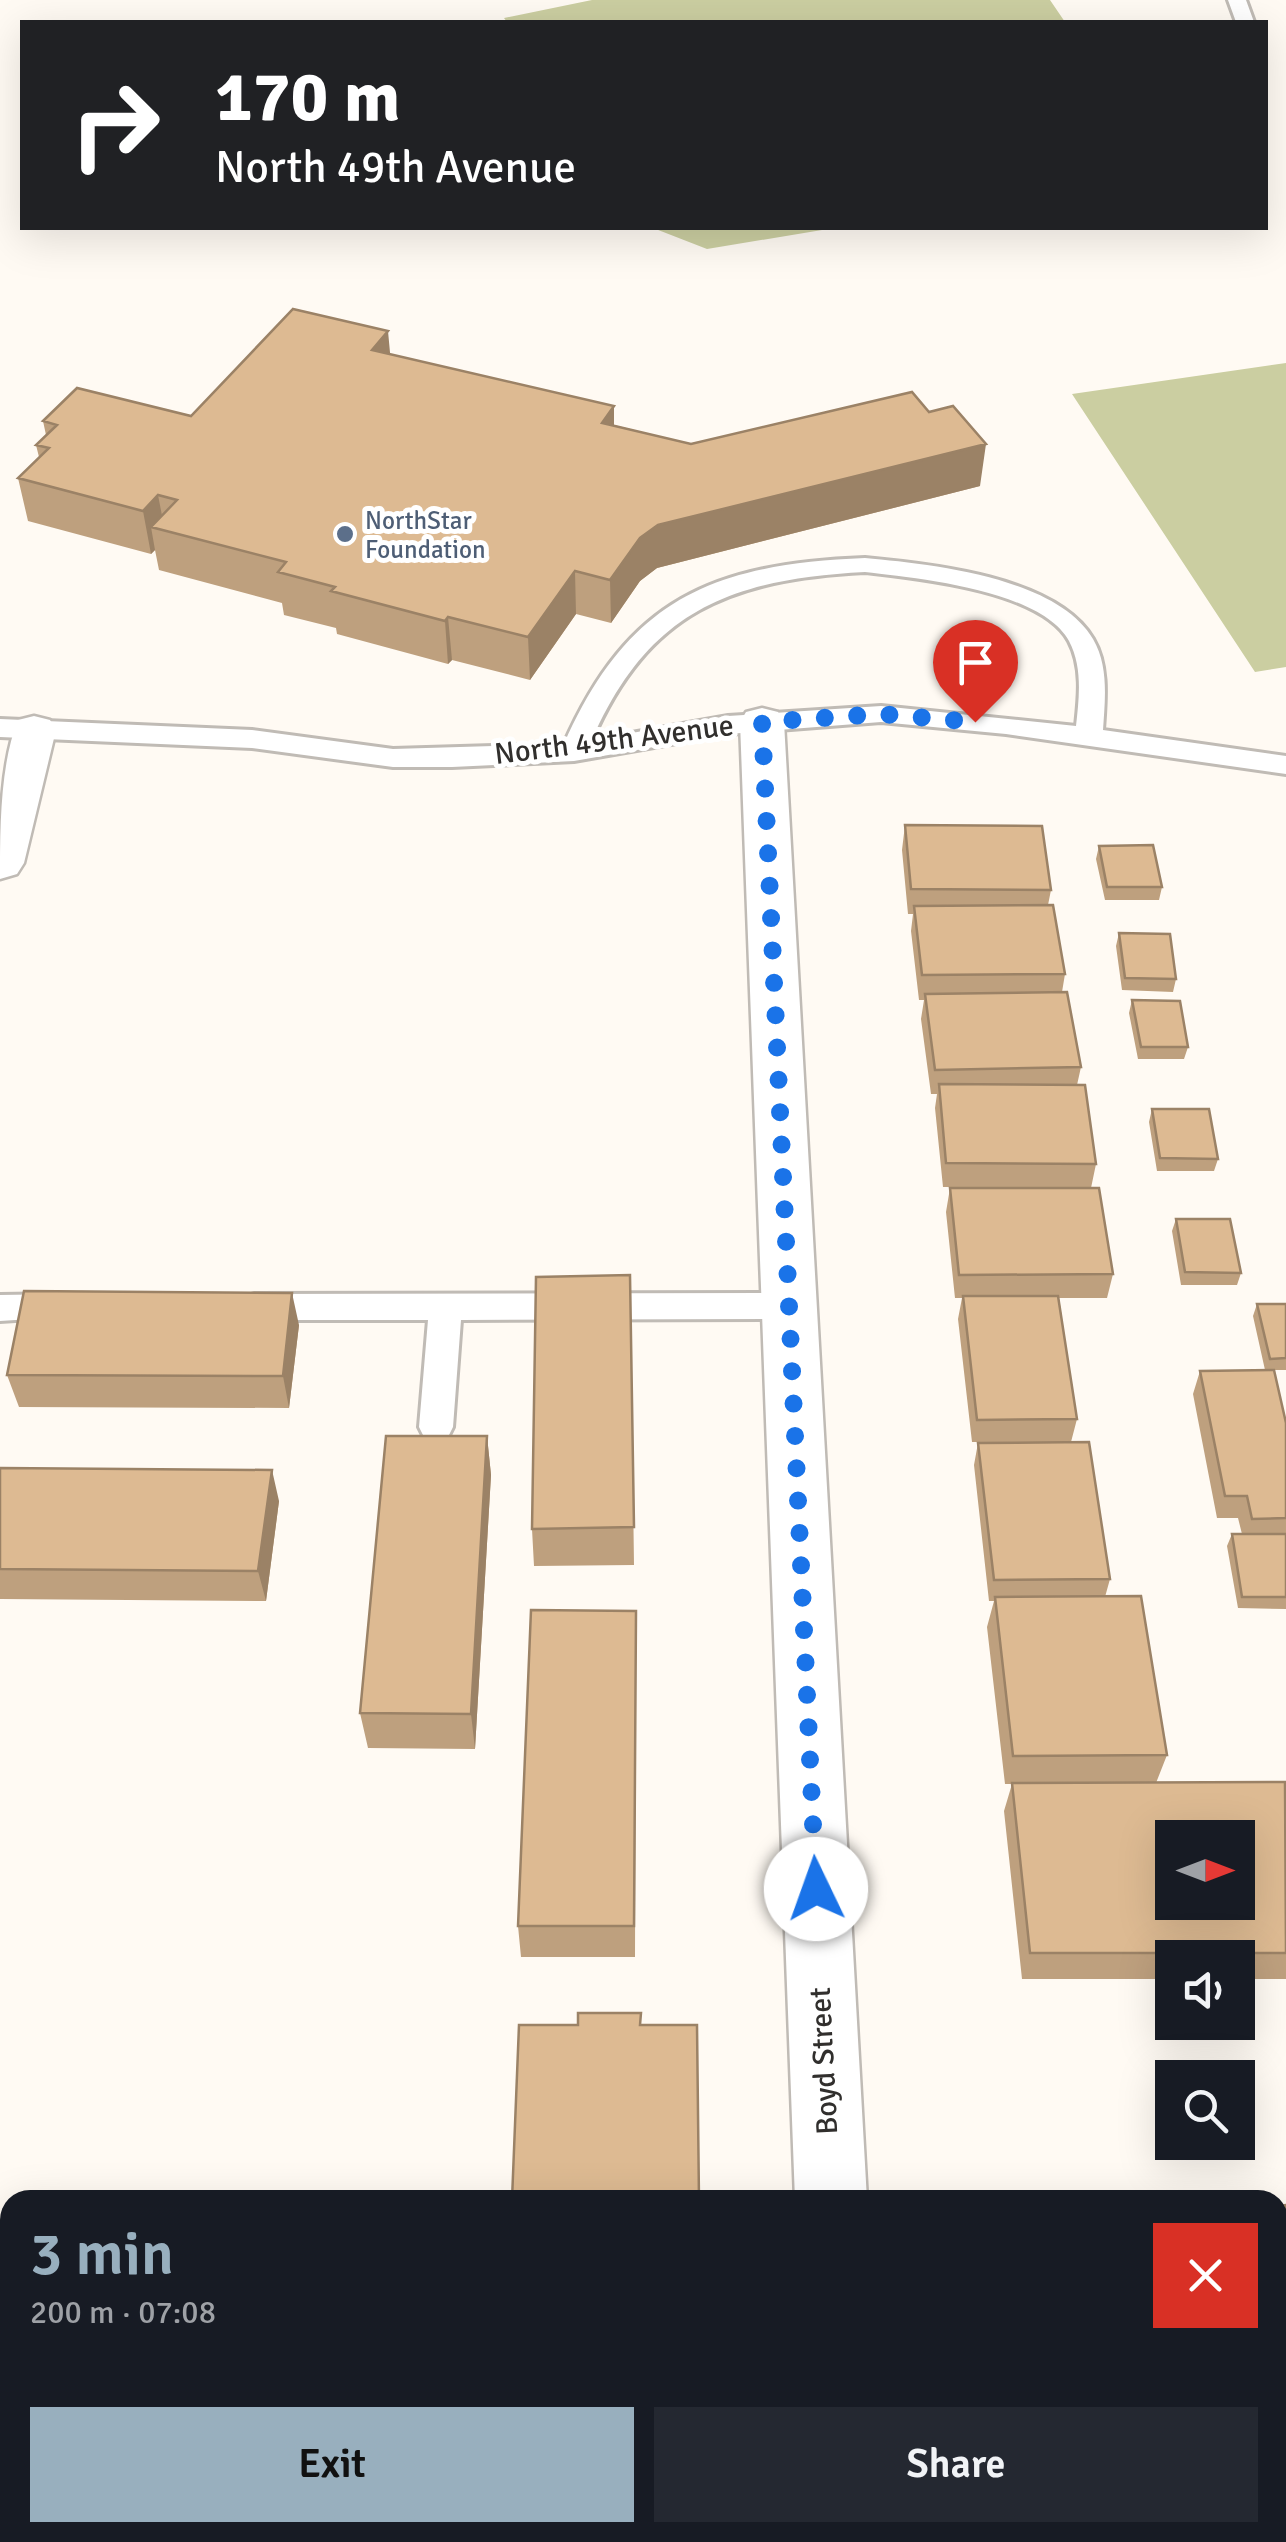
<!DOCTYPE html>
<html lang="en">
<head>
<meta charset="utf-8">
<style>
  body { margin:0; font-family:Signika,sans-serif; background:#242831; color:#f1f3f6; height:100vh; display:flex; flex-direction:column; font-size:38px; white-space:nowrap }
  * { box-sizing:border-box; margin:0 }
  p { font-size:32px; color:#9ea1a6 }
  .icon { flex:none; width:55px; height:55px; fill:none; stroke:currentColor; stroke-width:2; stroke-linecap:round; stroke-linejoin:round }
  .map { position:relative; flex:1; overflow:hidden }
  .drawer { position:absolute; left:0px; top:2190px; width:1288px; height:352px; display:flex; flex-direction:column; background:#171b24; border-radius:30px 30px 0 0; box-shadow:0 10px 40px #0002 }
  .drawer>* { flex:none }
  .top-card { position:absolute; left:20px; top:20px; width:1248px; height:210px; border-radius:0px; box-shadow:0 10px 40px #0002; background:#202124; color:#fff; overflow:hidden }
  .needle { width:65px; rotate:90deg }
  .buttons { position:absolute; left:1155px; top:1820px; display:grid; gap:20px }
  .buttons a { display:grid; place-items:center; width:100px; height:100px; border-radius:0px; background:#171b24; box-shadow:0 10px 40px #0002; font-size:50px }
  .pin { position:absolute; display:grid; place-items:center; width:85px; height:85px; color:#fff; margin:-102px -42px; border-radius:50% 50% 50% 0; rotate:-45deg; box-shadow:0 0 10px #0007 }
  .pin .icon { rotate:45deg }
  .me { position:absolute; width:110px; margin:-55px; rotate:357deg; stroke-linejoin:round; filter:drop-shadow(0 0 8px #0008) }
  .turn { display:flex; align-items:center; gap:35px; height:210px; padding:0 30px; font-size:45px }
  .turn .icon { width:130px; height:130px; stroke-width:2.5 }
  .turn b { display:block; font-size:70px; line-height:85px }
  .round { display:grid; place-items:center; flex:none; width:105px; height:105px; border-radius:0px; background:#242831 }
  .summary { display:flex; align-items:center; justify-content:space-between; height:170px; padding:0 30px }
  h1 { font-size:60px; font-weight:600; line-height:75px; color:#98afbe }
  .button { display:flex; gap:20px; margin-top:auto; padding:20px 30px }
  .button a { flex:1; height:115px; border-radius:0px; background:#98afbe; color:#111; font-size:40px; font-weight:600; line-height:115px; text-align:center }
  .button a+a { background:#242831; color:#f1f3f6 }
  .map>svg:first-child { display:block }
</style>
</head>
<body>
<div class="map">
<svg width="1286" height="2542" viewBox="0 0 1286 2542">
  <rect width="100%" height="100%" fill="#fffaf3"/>
  <path fill="#cbcea1" d="M592,0H1050L1065,22H507L504,18Z
    M653,228H834L707,249Z
    M1286,363V667L1255,672L1072,394Z"/>
  <g fill="none" stroke-linecap="round" stroke-linejoin="round">
    <defs>
      <path id="service" d="M1228,0H1246L1254,22H1236Z
        M865,558C930,564 1057,577 1093,639C1109,666 1105,700 1103,730L1286,756V774L1006,734L881,722L728,734L574,761L452,767H393L252,748L0,737V719L252,730L393,749L564,744C628,599 713,564 865,558ZM865,572C917,578 1041,590 1069,641C1083,667 1079,699 1076,726L881,706L728,716L592,740C648,611 731,579 865,572Z
        M789,1293L801,1297L805,1306L801,1315L789,1319L461,1320L453,1427L448,1437L436,1441L424,1437L419,1427L428,1320H254L242,1316L238,1307L242,1298L254,1294Z
        M65,1294L77,1298L81,1307L77,1316L0,1321V1295Z"/>
      <path id="minor" d="M762,708L778,712L784,722L867,2200H795L740,722L746,712Z
        M34,716L50,720L56,730L24,863L17,874L0,879C0,829 0,764 18,720Z
        M807,2532H885L886,2542H808Z"/>
    </defs>
    <use href="#service" stroke="#c0bbb5" stroke-width="6"/>
    <use href="#minor" stroke="#c0bbb5" stroke-width="5"/>
    <use href="#service" fill="#fff" fill-rule="evenodd"/>
    <use href="#minor" fill="#fff" fill-rule="evenodd"/>
  </g>
  <path fill="#bea07e" d="M390,354L614,425L691,444L980,486L657,568L640,581L611,623L576,614L530,680L452,660L448,664L337,634L336,628L284,615L282,603L159,570L155,550L151,554L28,521L18,478L39,457L36,445L46,435L43,421L191,416Z
    M905,825L1051,890L1048,905L1065,974L1062,992L1081,1067L1077,1085L1096,1164L1091,1188L943,1187L935,1108L937,1094H931L921,1019L924,1000H919L911,931L913,914H908L902,850Z
    M1099,846L1162,887L1159,900H1105L1096,859Z
    M1119,933L1176,979L1173,992L1122,990L1116,946Z
    M1132,1000L1188,1047L1184,1059H1138L1129,1013Z
    M1152,1109L1218,1159L1214,1171H1157L1149,1122Z
    M950,1188L1113,1274L1107,1298H1059L1077,1419L1071,1442H972L958,1319L962,1298H955L946,1212Z
    M1176,1219L1241,1273L1237,1285H1181L1172,1231Z
    M630,1275L634,1565L534,1566L532,1529Z
    M1257,1304H1286V1370H1274L1286,1423V1609L1238,1608L1227,1546L1232,1534H1242L1238,1518H1217L1193,1394L1200,1371L1265,1370L1253,1316Z
    M299,1325L289,1408L19,1407L7,1375Z
    M487,1436L491,1475L475,1749L368,1748L360,1713Z
    M978,1443L1110,1579L1105,1597L1167,1755L1156,1783L1286,1785V1979H1238V1958H1172V1979H1022L1004,1811L1012,1784H1005L987,1627L994,1601H989L974,1465Z
    M0,1468L279,1501L266,1601L0,1599Z
    M636,1611L635,1957H521L518,1926Z
    M1286,2205V2342L1278,2343V2206Z"/>
  <path fill="#9b8266" d="M388,331L392,374L372,350Z
    M614,406V448L602,423Z
    M986,444L980,486L657,568L640,581L611,623L610,580L640,538L658,525Z
    M158,495L165,531L151,527L155,550L151,554L143,511Z
    M575,571L576,614L530,680L528,637Z
    M448,617L452,660L448,664L445,621Z
    M292,1293L299,1325L289,1408L283,1376Z
    M487,1436L491,1475L475,1749L471,1714Z
    M272,1470L279,1501L266,1601L258,1571Z"/>
  <path fill="#ddba92" stroke="#9b8266" stroke-width="2.5" fill-rule="evenodd" d="M293,309L388,331L372,350L614,406L602,423L691,444L912,392L929,412L953,406L986,444L658,525L640,538L610,580L575,571L528,637L448,617L445,621L331,591L335,587L278,572L286,562L151,527L177,500L158,495L143,511L18,478L49,448L36,445L57,425L43,421L77,388L191,416Z
    M905,825L1042,826L1051,890L911,889Z
    M1153,845L1162,887H1107L1099,846Z
    M1053,905L1065,974L922,975L914,906Z
    M1119,933L1170,934L1176,979L1125,978Z
    M1067,992L1081,1067L935,1070L925,994Z
    M1132,1000L1180,1001L1188,1047H1141Z
    M939,1084L1085,1085L1096,1164L946,1163Z
    M1152,1109H1209L1218,1159L1160,1158Z
    M950,1188H1099L1113,1274L959,1275Z
    M1176,1219H1230L1241,1273L1185,1272Z
    M630,1275L634,1527L532,1529L536,1277Z
    M24,1291L292,1293L283,1376L7,1375Z
    M963,1296H1058L1077,1419L977,1420Z
    M1257,1304H1286V1358L1270,1359Z
    M1274,1370L1286,1423V1518L1252,1519L1247,1496H1225L1200,1371Z
    M386,1436H487L471,1714L360,1713Z
    M1089,1442L1110,1579L994,1580L978,1443Z
    M0,1468L272,1470L258,1571L0,1569Z
    M1232,1534H1286V1597H1242Z
    M1141,1596L1167,1755L1013,1756L995,1597Z
    M531,1610L636,1611L634,1926H518Z
    M1285,1782L1286,1953H1030L1012,1783ZM1172,1838H1238V1902H1172Z
    M578,2013H641L640,2025H697L699,2200H512L519,2025H578Z
    M466,2195L465,2200H264V2197Z
    M1286,2205V2330H1278V2206Z"/>
  <g fill="none" stroke-linecap="round" stroke-linejoin="round">
    <path stroke="#1a73e8" stroke-width="18" stroke-dasharray="0 32.4" d="M816,1889L762,722L881,714L975,722"/>
  </g>
  <circle fill="#5c6f8a" stroke="#fff" stroke-width="4" cx="345" cy="534" r="10"/>
  <g text-anchor="middle" dominant-baseline="central" stroke-width="10" stroke-linejoin="round" paint-order="stroke">
    <g font-size="25" fill="#4e5e75" stroke="#fff" text-anchor="start">
      <text x="365" y="520">NorthStar<tspan x="365" dy="29">Foundation</tspan></text>
    </g>
    <g font-size="30" fill="#312f2d" stroke="#fff">
      <text transform="translate(614 740) rotate(-7)">North 49th Avenue</text>
      <text transform="translate(824 2061) rotate(-93)">Boyd Street</text>
    </g>
  </g>
</svg>
<div class="buttons">
<a><svg class="needle" viewBox="-14 -14 28 28"><path d="M0-13l5 13h-10z" fill="#e53935"/><path d="M0 13l5-13h-10z" fill="#9ea1a6"/></svg></a>
<a><svg class="icon" aria-label="sound" viewBox="0 0 24 24"><path d="M4 9h4l5-4v14l-5-4H4zM17 9q2 3 0 6"/></svg></a>
<a><svg class="icon" aria-label="search" viewBox="0 0 24 24"><circle cx="10" cy="10" r="6"/><path d="M15 15l6 6"/></svg></a>
</div>
<div class="pin" style="left:975px;top:722px;background:#d93025"><svg class="icon" aria-label="arrive" viewBox="0 0 24 24"><path d="M6 21V4h12l-3 4 3 4H6"/></svg></div>
<svg class="me" style="left:816px;top:1889px" viewBox="-20 -20 40 40"><circle r="19" fill="#fff"/><path d="M0-13L10 11 0 6-10 11z" fill="#1a73e8"/></svg>
<div class="top-card">
<div class="turn"><svg class="icon" aria-label="right" viewBox="0 0 24 24"><path d="M7 20v-9h11M14 6l5 5-5 5"/></svg><div><b>170 m</b>North 49th Avenue</div></div>
</div>
<section class="drawer">
<div class="summary"><div><h1>3 min</h1><p>200 m · 07:08</p></div><a class="round" style="background:#d93025;color:#fff"><svg class="icon" aria-label="close" viewBox="0 0 24 24"><path d="M6 6l12 12M18 6L6 18"/></svg></a></div>
<div class="button"><a>Exit</a><a>Share</a></div>
</section>
</div>
</body>
</html>
